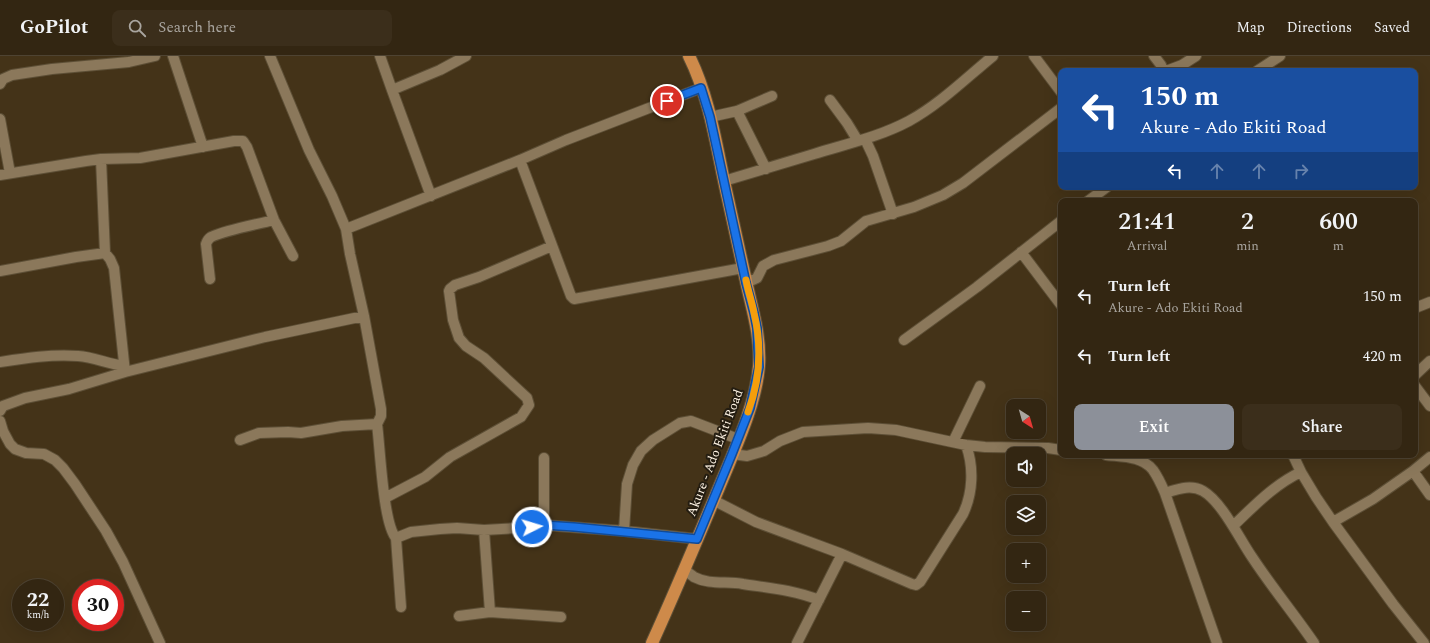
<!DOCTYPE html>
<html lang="en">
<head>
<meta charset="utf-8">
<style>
  body { margin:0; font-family:Spectral,serif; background:#3b2e1b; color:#f1f3f6; height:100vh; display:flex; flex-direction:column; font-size:15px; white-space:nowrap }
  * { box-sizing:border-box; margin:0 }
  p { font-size:13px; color:#a9a59f }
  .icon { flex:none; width:22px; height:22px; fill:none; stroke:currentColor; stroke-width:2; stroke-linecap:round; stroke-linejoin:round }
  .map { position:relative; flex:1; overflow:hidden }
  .panel { position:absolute; left:1058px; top:142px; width:360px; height:260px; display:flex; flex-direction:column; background:#332612; border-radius:8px; box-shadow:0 4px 16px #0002,0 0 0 1px #4e4332 }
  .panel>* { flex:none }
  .banner { position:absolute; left:1058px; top:12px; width:360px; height:122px; border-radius:8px; box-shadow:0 4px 16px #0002,0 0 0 1px #4e4332; background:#1a4fa0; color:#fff; overflow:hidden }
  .needle { width:26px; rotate:143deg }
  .fabs { position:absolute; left:1006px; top:343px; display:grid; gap:8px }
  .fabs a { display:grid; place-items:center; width:40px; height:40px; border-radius:8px; background:#332612; box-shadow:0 4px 16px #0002,0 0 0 1px #4e4332; font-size:20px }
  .speed { position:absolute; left:12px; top:523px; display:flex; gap:8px; font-size:20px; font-weight:700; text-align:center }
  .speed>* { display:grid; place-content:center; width:52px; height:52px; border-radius:50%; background:#332612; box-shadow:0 4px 16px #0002,0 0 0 1px #4e4332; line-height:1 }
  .speed small { font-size:10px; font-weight:400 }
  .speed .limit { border:6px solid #d22; background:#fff; color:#111 }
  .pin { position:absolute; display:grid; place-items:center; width:34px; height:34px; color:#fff; margin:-17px; border:2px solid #fff; border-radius:50%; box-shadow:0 1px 4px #0007 }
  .me { position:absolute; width:44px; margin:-22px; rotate:85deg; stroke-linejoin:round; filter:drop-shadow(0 0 3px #0008) }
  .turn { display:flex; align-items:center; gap:14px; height:84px; padding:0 16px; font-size:18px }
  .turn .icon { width:52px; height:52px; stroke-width:2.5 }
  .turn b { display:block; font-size:28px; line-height:34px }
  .lanes { display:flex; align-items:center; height:38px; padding:0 16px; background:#0003; justify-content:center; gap:20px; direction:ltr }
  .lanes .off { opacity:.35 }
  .eta { display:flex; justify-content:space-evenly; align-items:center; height:68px; text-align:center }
  .eta b { font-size:24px; font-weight:600; line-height:28px }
  .cta { display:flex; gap:8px; margin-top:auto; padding:8px 16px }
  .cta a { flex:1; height:46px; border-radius:8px; background:#8c9099; color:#fff; font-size:16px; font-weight:600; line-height:46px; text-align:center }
  .cta a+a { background:#3b2e1b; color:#f1f3f6 }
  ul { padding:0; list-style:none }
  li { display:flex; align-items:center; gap:12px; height:60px; padding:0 16px }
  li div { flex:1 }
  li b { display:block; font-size:15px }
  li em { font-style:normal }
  header { display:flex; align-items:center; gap:24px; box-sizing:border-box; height:56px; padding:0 20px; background:#332612; border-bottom:1px solid #4e4332 }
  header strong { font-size:19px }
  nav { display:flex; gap:22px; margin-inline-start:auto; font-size:14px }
  .search { width:280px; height:36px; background:#3b2e1b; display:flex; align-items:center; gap:10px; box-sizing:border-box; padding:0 14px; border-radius:8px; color:#a9a59f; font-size:15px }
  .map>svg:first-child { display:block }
</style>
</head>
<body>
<header>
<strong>GoPilot</strong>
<div class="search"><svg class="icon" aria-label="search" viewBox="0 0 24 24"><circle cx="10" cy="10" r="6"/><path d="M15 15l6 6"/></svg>Search here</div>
<nav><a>Map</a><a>Directions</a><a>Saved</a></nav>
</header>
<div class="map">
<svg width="1430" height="587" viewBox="0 0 1430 587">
  <rect width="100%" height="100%" fill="#443318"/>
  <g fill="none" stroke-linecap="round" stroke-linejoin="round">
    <defs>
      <path id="minor" d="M173,0L203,91
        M270,0L309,94L332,140L346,173L350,198L364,260L381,353V360L377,368C380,390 383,468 396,482L401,551
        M380,0L392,34L431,140
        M1034,0L1061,36
        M1154,0L1161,9L1163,15
        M1166,15L1182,9L1196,0
        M1257,15L1280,0
        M0,28L3,23L12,19L52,13L129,6L155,0
        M392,34L440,14L466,0
        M830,44L847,67L858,85
        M737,55L766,113
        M710,61L737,55L772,40
        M0,63L10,117
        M865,83L873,100L893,158
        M101,103L105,197L110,203L114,212L125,316
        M520,104L571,240L574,243L743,212
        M0,119L86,105L101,103L140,102L234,85H243L247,91L274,164L293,200
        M724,125C754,116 784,107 814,98C846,88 879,81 909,65C940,48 966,22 993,0
        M1088,145L1107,131
        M346,173L520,104L566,84L701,32
        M1021,196L1061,249
        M0,215L76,201L105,197
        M210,223L206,188C207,185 208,183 211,181C229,173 255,169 274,164
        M746,227L757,222L763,210L774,204L828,190L841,185L866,165L914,151L943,139L963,127L1061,52
        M1415,252L1430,246
        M904,284L977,231L1061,165
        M0,306C26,302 52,298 78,300C94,301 108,308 124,310
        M1415,319L1430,305
        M1415,330L1430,350
        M0,355L3,350L25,342L69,333L125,316L265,281L364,260
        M0,365L3,375L10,388L15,393L26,397L44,398L55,404L63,412L75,428L106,475L123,506L160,587
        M240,384L259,377L288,376L301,377L342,370L377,368
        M953,386L980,330
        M732,398L747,400L764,395L780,385L803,376L868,372L896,374L966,389L985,391L1048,392L1061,394
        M1106,399C1122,401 1142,400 1153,414C1158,421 1162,430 1165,437L1217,587
        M1293,399L1301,416
        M1413,415L1430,401
        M1165,437C1178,433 1191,428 1203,435C1222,446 1239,482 1252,501C1271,530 1294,558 1314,587
        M385,442L425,421L450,401L521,361L529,349L527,342L484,302L466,290L459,282L453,264L449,235L450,233L455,229L479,221L552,190
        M713,444L756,466L842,498L912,528L916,529L920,526L963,458C973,437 974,411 966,389
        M1333,466L1393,548L1424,587
        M544,469V402
        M1233,470C1254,450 1275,428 1301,416L1316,441L1333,466L1373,443L1413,415L1430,439
        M484,474L490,556
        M624,475L627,428L633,409L641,395L653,384L680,367L691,365L738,383
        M396,482L411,476L440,473L457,472L484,474L518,472L544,469L624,475L697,483
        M684,514C688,516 691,519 694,521C709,529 727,525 743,528C769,532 794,534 819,544
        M459,560L490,556L561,561
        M797,587L842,498"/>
      <path id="major" d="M652,587C677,532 700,477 723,422C737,388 756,347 759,310C761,280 752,253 746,225C740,198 734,170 728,143C717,96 711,44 689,0"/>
    </defs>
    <use href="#minor" stroke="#5d4f36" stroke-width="12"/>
    <use href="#major" stroke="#5d4f36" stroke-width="14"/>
    <use href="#minor" stroke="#8b785b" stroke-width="10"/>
    <use href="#major" stroke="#ce8a4a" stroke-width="12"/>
  </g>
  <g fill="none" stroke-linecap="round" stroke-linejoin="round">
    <defs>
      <path id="route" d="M532,471L544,469L574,471L697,483L732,398L750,352L759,311L757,272L754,257L746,227L710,61L701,32L667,45"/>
    </defs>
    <use href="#route" stroke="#114b97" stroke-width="10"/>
    <use href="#route" stroke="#1a73e8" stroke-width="7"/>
    <path stroke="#f59e0b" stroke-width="7" d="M746,224C748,235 752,246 754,257C762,290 760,324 748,356"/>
  </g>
  <g text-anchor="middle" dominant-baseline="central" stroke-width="4" stroke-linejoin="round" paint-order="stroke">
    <g font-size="13" fill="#fef3e3" stroke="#241d11">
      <text transform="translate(715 397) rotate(-69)">Akure - Ado Ekiti Road</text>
    </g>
  </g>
</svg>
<div class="fabs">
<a><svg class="needle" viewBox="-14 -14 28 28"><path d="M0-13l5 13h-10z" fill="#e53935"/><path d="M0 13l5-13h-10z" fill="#a9a59f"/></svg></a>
<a><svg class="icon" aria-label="sound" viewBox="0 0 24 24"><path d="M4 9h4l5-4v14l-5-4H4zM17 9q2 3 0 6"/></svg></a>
<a><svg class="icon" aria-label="layers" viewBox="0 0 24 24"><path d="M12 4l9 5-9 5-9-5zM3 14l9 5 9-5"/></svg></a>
<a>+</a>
<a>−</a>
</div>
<div class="speed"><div>22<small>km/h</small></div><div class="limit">30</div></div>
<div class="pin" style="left:667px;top:45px;background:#d93025"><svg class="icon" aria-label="arrive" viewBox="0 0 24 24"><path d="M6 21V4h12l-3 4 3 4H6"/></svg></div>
<svg class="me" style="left:532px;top:471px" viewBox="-20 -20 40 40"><circle r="17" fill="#1a73e8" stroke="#fff" stroke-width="3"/><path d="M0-11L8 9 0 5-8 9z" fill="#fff"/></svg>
<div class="banner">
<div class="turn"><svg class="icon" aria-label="left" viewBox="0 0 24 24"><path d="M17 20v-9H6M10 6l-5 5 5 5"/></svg><div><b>150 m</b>Akure - Ado Ekiti Road</div></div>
<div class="lanes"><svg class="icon" aria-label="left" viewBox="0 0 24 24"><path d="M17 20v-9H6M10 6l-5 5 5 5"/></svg><svg class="icon off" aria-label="ahead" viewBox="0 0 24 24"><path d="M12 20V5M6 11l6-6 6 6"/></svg><svg class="icon off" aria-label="ahead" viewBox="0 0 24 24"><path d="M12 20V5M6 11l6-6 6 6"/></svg><svg class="icon off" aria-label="right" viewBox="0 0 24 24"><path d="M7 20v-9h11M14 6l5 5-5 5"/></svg></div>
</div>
<section class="panel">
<div class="eta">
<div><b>21:41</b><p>Arrival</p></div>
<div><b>2</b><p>min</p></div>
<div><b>600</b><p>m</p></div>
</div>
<ul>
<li><svg class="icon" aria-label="left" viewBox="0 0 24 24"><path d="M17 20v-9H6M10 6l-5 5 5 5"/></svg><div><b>Turn left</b><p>Akure - Ado Ekiti Road</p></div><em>150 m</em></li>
<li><svg class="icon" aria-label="left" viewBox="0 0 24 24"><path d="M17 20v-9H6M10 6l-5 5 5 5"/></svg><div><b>Turn left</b></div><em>420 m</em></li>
</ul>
<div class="cta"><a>Exit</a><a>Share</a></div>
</section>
</div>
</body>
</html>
